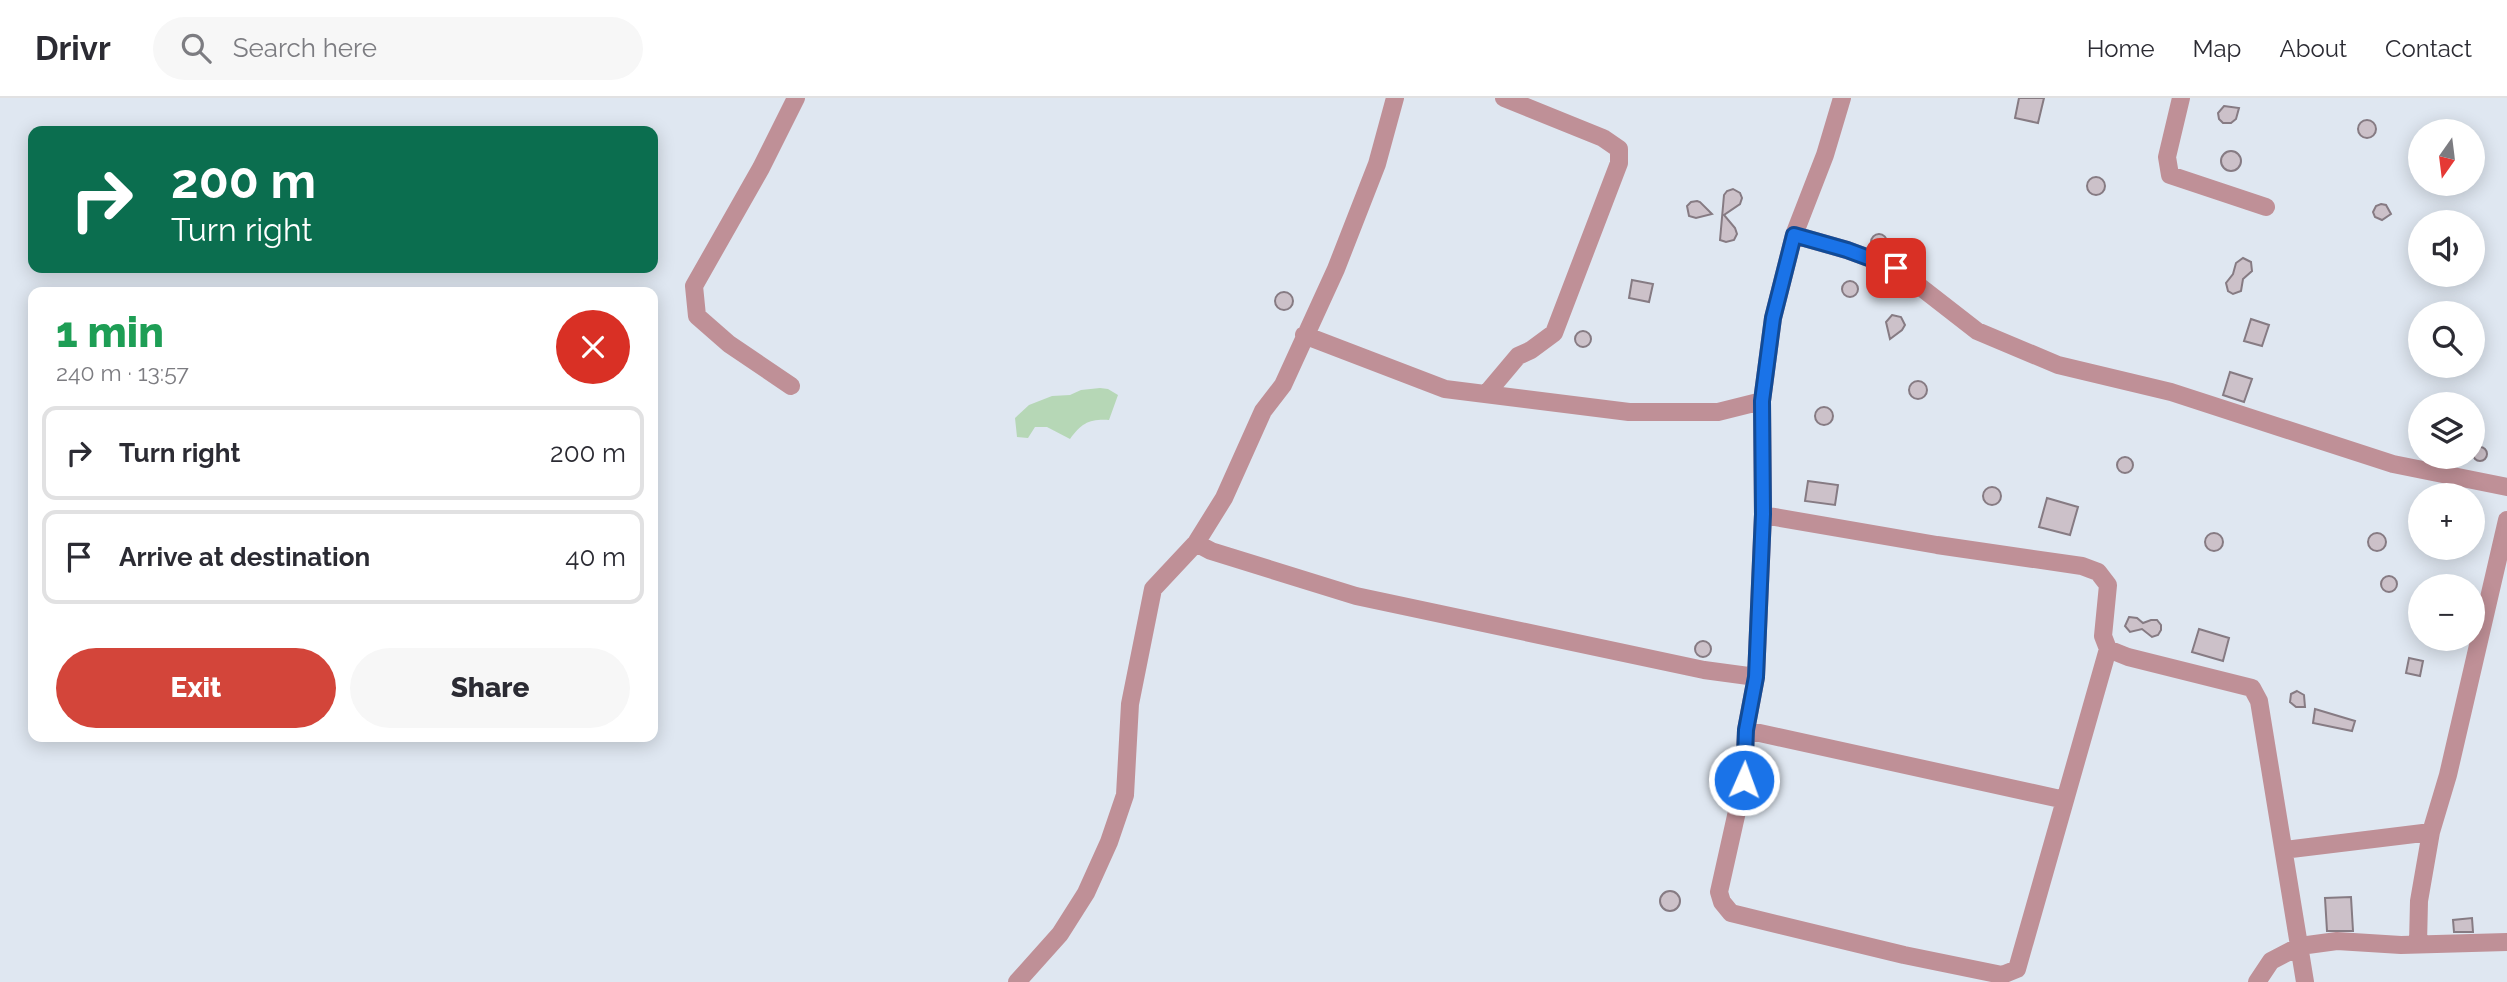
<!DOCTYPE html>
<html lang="en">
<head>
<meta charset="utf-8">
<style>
  body { margin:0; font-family:Raleway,sans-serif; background:#f7f7f7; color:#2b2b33; height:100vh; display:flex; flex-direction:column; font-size:26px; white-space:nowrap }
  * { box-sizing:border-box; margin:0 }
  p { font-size:23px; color:#7c7c81 }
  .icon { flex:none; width:38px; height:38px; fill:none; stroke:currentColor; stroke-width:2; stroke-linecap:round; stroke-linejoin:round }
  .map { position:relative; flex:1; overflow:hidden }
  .drawer { position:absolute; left:28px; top:189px; width:630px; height:455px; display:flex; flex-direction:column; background:#fff; border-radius:14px; box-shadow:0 4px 18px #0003 }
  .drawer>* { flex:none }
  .top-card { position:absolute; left:28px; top:28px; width:630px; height:147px; border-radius:14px; box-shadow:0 4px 18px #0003; background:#0b6e4f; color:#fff; overflow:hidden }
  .needle { width:46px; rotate:194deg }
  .tools { position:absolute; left:2408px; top:21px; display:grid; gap:14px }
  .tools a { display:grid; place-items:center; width:77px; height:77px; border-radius:50%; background:#fff; box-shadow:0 4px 18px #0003; font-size:35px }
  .pin { position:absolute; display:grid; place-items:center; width:60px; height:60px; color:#fff; margin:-30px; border-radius:14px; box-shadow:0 4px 10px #0006 }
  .me { position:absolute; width:77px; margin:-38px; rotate:2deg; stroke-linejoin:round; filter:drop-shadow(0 0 5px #0008) }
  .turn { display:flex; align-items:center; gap:24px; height:147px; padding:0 28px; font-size:32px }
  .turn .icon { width:91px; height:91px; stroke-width:2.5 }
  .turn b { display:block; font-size:49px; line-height:60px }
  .round { display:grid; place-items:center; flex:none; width:74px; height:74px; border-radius:37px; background:#f7f7f7 }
  .headline { display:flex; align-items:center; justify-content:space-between; height:119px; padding:0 28px }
  h1 { font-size:42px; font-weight:800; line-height:52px; color:#1e9e55 }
  .action { display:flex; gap:14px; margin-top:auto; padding:14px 28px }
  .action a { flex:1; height:80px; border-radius:42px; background:#d3453a; color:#fff; font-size:28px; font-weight:800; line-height:80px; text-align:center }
  .action a+a { background:#f7f7f7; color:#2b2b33 }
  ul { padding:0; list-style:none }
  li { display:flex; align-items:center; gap:21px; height:94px; margin:0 14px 10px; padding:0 14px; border:4px solid #e1e1e2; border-radius:14px }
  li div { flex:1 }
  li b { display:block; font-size:26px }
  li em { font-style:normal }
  header { display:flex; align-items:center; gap:42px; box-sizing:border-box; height:98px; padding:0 35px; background:#fff; border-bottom:2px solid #e1e1e2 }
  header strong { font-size:33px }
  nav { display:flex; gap:38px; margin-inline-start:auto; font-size:24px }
  .search { width:490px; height:63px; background:#f7f7f7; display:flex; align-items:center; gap:18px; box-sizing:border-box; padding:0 24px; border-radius:38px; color:#7c7c81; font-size:26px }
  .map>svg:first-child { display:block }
</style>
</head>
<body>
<header>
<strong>Drivr</strong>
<div class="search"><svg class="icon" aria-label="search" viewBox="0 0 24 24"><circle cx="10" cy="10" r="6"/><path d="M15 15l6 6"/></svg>Search here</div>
<nav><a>Home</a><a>Map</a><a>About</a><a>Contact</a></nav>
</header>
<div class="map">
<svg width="2507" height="884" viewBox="0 0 2507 884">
  <rect width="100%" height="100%" fill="#dfe7f1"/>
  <path fill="#b6d7b6" d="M1100,290L1108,291L1118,297L1109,322C1089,321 1082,325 1070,341L1047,329H1035L1028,340L1017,339L1015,320L1029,307L1052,298L1070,297L1081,292Z"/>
  <path fill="#ccc1c9" stroke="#867b83" stroke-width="2" d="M2019,0H2044L2038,25L2015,20Z
    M2224,8L2239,10L2236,21L2231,25H2223L2219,21L2218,15Z
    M2358 31a9 9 0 1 1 18 0a9 9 0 1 1-18 0Z
    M2221 63a10 10 0 1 1 20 0a10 10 0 1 1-20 0Z
    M2087 88a9 9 0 1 1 18 0a9 9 0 1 1-18 0Z
    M1733,91L1740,95L1742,100L1740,106L1724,117L1735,130L1737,136L1734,142L1726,144L1720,142L1724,97L1727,93Z
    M1697,103L1700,104L1712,116L1696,120L1689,118L1687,108L1691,104Z
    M2381,106L2386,107L2391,116L2382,122L2375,119L2373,114L2376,108Z
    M1871 144a8 8 0 1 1 16 0a8 8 0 1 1-16 0Z
    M2243,160L2251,164L2252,173L2243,181L2241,193L2233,196L2228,193L2226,185L2233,176L2236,165Z
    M1632,182L1653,186L1649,204L1629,200Z
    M1842 191a8 8 0 1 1 16 0a8 8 0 1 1-16 0Z
    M1275 203a9 9 0 1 1 18 0a9 9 0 1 1-18 0Z
    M1892,217L1901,219L1905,227L1902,232L1890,241L1886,224Z
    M2251,221L2269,227L2262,248L2244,243Z
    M1575 241a8 8 0 1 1 16 0a8 8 0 1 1-16 0Z
    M2230,274L2252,281L2244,304L2223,297Z
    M1909 292a9 9 0 1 1 18 0a9 9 0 1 1-18 0Z
    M1815 318a9 9 0 1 1 18 0a9 9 0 1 1-18 0Z
    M2473 356a7 7 0 1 1 14 0a7 7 0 1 1-14 0Z
    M2117 367a8 8 0 1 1 16 0a8 8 0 1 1-16 0Z
    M1808,383L1838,387L1835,407L1805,403Z
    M1983 398a9 9 0 1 1 18 0a9 9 0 1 1-18 0Z
    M2047,400L2078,409L2070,437L2039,429Z
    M2205 444a9 9 0 1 1 18 0a9 9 0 1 1-18 0Z
    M2368 444a9 9 0 1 1 18 0a9 9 0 1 1-18 0Z
    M2381 486a8 8 0 1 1 16 0a8 8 0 1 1-16 0Z
    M2129,519L2137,520L2143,525L2151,522H2157L2161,527V532L2158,537L2152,539L2142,531L2130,534L2125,528Z
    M2199,531L2229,540L2223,563L2192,554Z
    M1695 551a8 8 0 1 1 16 0a8 8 0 1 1-16 0Z
    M2409,560L2423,563L2420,578L2406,575Z
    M2297,593L2304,597L2305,609H2296L2290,604L2291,596Z
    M2315,611L2355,623L2352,633L2313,625Z
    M1660 803a10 10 0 1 1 20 0a10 10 0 1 1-20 0Z
    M2351,799L2353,833H2327L2325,800Z
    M2472,820L2473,834H2454L2453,822Z"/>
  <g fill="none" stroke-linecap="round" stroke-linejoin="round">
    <path stroke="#bf9097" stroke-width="18" d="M1842,0L1825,57L1794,137L1773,220L1762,303L1763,417L1756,579L1746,632L1744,682L1719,794L1722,804L1731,815L1904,857L2002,877L2017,871L2108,551
      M2181,0L2167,59L2170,77L2266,109
      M1794,137L1847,152L1896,170L1977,233L2058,267L2171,294L2393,366L2507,389
      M1304,237L1445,291L1629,314H1718L1762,303
      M791,288L729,246L697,218L694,188L761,70L796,0
      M1486,296L1518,258L1531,252L1554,235L1619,65V51L1603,40L1504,0
      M1763,417L1937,447L2082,468L2098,474L2108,487L2103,538L2108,551L2128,559L2252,590L2259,603L2305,884
      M1196,445L1211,453L1356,498L1704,572L1756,579
      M1746,632L2065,702
      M2284,752L2431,734
      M2418,846L2419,803L2431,734L2448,677L2507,422
      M1017,884L1060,836L1086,795L1109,744L1125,697L1130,606L1153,491L1196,445L1224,400L1263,313L1283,287L1336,171L1377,66L1395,0
      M2257,884L2271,863L2300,848L2337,843L2401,847L2507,844"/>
  </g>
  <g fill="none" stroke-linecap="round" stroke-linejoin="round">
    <defs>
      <path id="route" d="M1744,682L1746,632L1756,579L1763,416L1762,303L1773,220L1794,137L1847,152L1896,170"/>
    </defs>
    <use href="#route" stroke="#114b97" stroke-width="18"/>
    <use href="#route" stroke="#1a73e8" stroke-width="12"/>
  </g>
</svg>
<div class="tools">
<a><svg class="needle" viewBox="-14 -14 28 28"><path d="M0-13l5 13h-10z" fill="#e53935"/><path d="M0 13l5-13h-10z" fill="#7c7c81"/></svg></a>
<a><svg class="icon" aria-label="sound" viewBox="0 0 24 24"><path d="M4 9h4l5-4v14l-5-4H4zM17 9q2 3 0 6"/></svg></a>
<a><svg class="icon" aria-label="search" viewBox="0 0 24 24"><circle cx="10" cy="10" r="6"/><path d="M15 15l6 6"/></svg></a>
<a><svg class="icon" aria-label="layers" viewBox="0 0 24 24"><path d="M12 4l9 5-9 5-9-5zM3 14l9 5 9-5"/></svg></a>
<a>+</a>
<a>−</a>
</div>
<div class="pin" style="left:1896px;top:170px;background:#d93025"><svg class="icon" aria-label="arrive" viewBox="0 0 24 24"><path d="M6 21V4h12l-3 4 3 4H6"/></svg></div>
<svg class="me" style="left:1744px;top:682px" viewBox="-20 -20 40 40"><circle r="17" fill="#1a73e8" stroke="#fff" stroke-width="3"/><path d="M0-11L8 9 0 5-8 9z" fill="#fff"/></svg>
<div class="top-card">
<div class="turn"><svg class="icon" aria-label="right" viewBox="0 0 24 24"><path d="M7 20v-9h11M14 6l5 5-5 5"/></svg><div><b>200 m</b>Turn right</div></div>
</div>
<section class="drawer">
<div class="headline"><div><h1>1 min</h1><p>240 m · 13:57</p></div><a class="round" style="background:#d93025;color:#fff"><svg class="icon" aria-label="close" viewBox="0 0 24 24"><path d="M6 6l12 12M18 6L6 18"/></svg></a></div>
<ul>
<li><svg class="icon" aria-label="right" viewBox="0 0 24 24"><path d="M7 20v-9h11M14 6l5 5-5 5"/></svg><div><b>Turn right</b></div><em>200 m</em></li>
<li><svg class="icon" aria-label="arrive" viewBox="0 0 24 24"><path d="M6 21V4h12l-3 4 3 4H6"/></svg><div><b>Arrive at destination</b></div><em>40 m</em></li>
</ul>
<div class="action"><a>Exit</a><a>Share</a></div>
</section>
</div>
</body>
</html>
